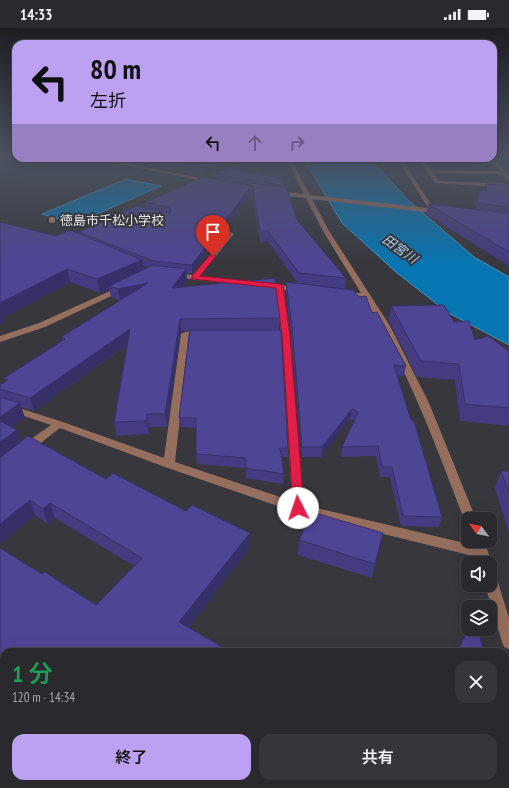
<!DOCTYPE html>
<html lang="ja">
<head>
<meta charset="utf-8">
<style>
  body { margin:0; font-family:"PT Sans Narrow","Noto Sans JP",sans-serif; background:#35353a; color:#f1f3f6; height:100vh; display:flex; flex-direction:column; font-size:15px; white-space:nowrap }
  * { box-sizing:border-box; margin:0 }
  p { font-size:13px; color:#a5a6aa }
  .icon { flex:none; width:22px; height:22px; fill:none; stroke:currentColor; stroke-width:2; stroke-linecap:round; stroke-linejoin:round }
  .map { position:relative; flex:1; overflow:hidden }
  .sheet { position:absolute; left:0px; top:620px; width:509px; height:140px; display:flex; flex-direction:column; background:#29292e; border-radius:12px 12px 0 0; box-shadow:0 4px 16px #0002,0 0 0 1px #45454a }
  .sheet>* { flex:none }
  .guide { position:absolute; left:12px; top:12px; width:485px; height:122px; border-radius:12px; box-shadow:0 4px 16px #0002,0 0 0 1px #45454a; background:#bca0f2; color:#111; overflow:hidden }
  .needle { width:26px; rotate:302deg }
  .tools { position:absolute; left:461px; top:484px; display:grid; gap:8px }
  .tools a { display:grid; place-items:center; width:36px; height:36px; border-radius:8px; background:#29292e; box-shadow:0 4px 16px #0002,0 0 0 1px #45454a; font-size:20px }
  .pin { position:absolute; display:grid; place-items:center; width:34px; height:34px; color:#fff; margin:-41px -17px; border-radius:50% 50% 50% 0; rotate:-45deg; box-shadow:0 0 4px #0007 }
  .pin .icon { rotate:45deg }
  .me { position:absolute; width:44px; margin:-22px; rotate:356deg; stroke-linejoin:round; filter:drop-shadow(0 0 3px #0008) }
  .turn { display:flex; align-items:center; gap:14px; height:84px; padding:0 12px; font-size:18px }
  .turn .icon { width:52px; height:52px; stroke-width:2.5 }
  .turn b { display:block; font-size:28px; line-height:34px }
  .lanes { display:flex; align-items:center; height:38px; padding:0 12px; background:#0003; justify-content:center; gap:20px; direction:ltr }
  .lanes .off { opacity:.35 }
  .round { display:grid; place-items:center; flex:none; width:42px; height:42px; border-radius:12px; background:#35353a }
  .headline { display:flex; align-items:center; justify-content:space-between; height:68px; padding:0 12px }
  h1 { font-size:24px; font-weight:600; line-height:30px; color:#1e9e55 }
  .button { display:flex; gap:8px; margin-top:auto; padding:8px 12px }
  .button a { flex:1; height:46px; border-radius:12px; background:#bca0f2; color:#111; font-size:16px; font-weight:600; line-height:46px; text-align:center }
  .button a+a { background:#35353a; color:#f1f3f6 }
  .status { display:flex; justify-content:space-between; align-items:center; height:28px; padding:0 20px; background:#29292e; direction:ltr }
  .status svg { height:11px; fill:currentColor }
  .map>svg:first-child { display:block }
</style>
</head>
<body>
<div class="status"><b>14:33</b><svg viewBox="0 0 49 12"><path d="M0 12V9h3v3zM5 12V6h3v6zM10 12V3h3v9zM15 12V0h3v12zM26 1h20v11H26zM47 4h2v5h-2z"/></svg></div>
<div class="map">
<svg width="509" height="760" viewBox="0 0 509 760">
  <rect width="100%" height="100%" fill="#37373d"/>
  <path fill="#0775b1" stroke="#4996c1" d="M303,130H370L408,172L474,229L509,249V317L447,284L396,244L342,195Z
    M126,151L161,158L74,196L42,186Z"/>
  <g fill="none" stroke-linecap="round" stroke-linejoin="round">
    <path fill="#966e5d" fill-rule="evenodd" d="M90,130H99L215,153L212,155Z
      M286,130H290L310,167L428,180L397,130H401L434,181L443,183L433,185L312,171L329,203L390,298L429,375L476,491H468V495L464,491C435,415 407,339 364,270L344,268L340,266L344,264L361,265L323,203L306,170L267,166L234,158L237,156L267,162L304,166Z
      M418,130H422L431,142L500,143L489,130H494L509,148V153L502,146L433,145L439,153L509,156V160L435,155Z
      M231,204L234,206L233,207L200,248L298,259L302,261L298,263L284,262L290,307L304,477L473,517L472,513H484L492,535L490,538V535H478L477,529L298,485L165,439L60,400L29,424H21L20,421L21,418L51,397L0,380V374L63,394L164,430L181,306C186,302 202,302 207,306L206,308L189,309L175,434L292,473L282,310H269L265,307L269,304H281L276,261L173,249L169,247L173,245L193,247L229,205Z
      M119,259H122L126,261L45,299L0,314V308L39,295Z
      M490,545L495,547L497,551L509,590V621L504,619L502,614L485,557H490Z
      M4,742V756H11L8,760H0V744Z
      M211,756H233L235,760H213Z"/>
  </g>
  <path fill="#443b80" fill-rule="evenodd" d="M136,130H237L205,145Z
    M213,145L285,158V160L297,192L346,250L345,261L372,285L406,338L404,348L397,347L442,489L439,499L401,498L390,449H380L376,428L341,429L342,419L354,393L350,391L321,429H302L291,307L286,263V254L298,256L268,213L260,214L252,165V157L214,150Z
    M486,156L509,157V238L426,186L428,176L475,181L476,173L479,163L484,162Z
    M251,158V164L192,245H187V252L182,259L280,290L279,302L288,420V429H281L284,446L283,456L246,450V440L197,436L196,426V400L180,399L179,390L189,303H181L167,399H149V406L116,408L114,394L127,317L34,383L21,379L25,390L11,399L21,414L106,451L250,520L188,600L231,624H4V694L0,690V520L42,546L96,577L134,538L55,490L48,496L35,487L0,516V357L5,354L4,350L62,313L61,309L120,273L111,269L109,261L100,265L70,254L3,290L4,296H0V194L56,208L79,206V204L146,180V174ZM142,237L149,239L143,242Z
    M391,278L454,294L475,312L509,323V398L460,393L455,352L417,349L389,293Z
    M501,443H509V505L495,460Z
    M299,512L380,520L372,550L298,527Z
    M299,756H462L469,760H305Z"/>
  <path fill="#373068" d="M224,130H237L205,145L204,139Z
    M251,158V164L192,245V237Z
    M142,232L143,245L109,258V261L100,265L97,251Z
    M67,241L70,254L3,290L4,296H0V275Z
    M186,241L187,252L173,272L172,260Z
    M148,255L120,273L118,261Z
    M180,291L181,303L167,399L165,386Z
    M130,301L132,313L34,383L30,370Z
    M20,375L25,390L2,406L0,400V389Z
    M352,381L350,391L321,429L322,419Z
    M147,386L149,399V406L147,393Z
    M17,402L22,417L0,433V414Z
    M30,472L35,487L0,516V496Z
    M50,475L55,490L48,496L43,481Z
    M250,505V520L181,609L179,594Z
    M383,505L380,520L372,550L375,536Z
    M75,621L77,624H72Z"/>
  <path fill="#4f4595" stroke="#373068" d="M162,130H224L204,139Z
    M227,139L283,151L285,158L213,145Z
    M203,149L251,158L192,237L153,233L79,204L137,178L169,185L171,184L170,180L146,174Z
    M252,155L287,160L297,192L346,250L299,245L268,203H260Z
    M486,156L509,157V179L477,175L479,163L486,162Z
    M428,176L509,185V224Z
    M0,194L56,208L70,202L142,232L97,251L67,241L0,275Z
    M153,237L186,241L172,260L275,250L280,290L180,291L165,386H147V393L114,394L130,301L30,370L0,361V357L8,352L4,350L65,311L61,309L148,255L118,261L109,258Z
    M286,254L353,262L359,269L366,268L372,285L377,284L406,338L394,337L411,392L414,393L442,489L403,488L392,439H382L378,418L342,419L358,384L352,381L322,419H302L292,298Z
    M444,277L454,294L469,293L475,312L488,308L509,323V380L465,376L459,336L421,333L391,278Z
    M190,302H281L288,420H280L284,446L246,440V430L196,426V390H179Z
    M0,369L20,375L0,389Z
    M0,393L17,402L0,414Z
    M28,408L106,451L113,445L186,483L192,477L250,505L179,594L231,624H80L75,621L72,624H4V687L0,683V520L42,546L45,544L96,577L142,530L50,475L43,481L30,472L0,496V430Z
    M501,443H509V466Z
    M312,484L383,505L375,536L299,512Z
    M468,601H479L483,624H457Z
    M18,756H119L125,760H15Z
    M320,756H462L469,760H327Z"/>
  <linearGradient id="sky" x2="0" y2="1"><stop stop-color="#1e1e22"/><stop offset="0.55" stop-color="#4d5362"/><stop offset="1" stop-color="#4d5362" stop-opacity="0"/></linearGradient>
  <rect width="509" height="236" fill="url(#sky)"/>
  <path fill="#e11d48" stroke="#92132f" d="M211,226L216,228L200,248L280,256L283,258L290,307L304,480L302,483H295L293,480L282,307L276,260L192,251V248Z"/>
  <circle fill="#8d6e63" stroke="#37373d" stroke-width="1.5" cx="52" cy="192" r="4"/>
  <g text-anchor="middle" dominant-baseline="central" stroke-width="4" stroke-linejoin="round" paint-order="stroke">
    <g font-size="13" fill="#e4e4e7" stroke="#37373d" text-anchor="start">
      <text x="60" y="192">徳島市千松小学校</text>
    </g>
    <g font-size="13" font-style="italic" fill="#a7d0f1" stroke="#37373d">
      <text transform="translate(400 221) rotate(35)">田宮川</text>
    </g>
  </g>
</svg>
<div class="tools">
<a><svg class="needle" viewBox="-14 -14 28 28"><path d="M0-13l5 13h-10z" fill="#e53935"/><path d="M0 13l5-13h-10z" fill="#a5a6aa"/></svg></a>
<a><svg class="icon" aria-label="sound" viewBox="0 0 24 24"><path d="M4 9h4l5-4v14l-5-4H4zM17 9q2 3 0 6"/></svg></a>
<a><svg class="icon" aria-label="layers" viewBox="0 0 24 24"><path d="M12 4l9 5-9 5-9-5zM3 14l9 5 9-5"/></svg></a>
</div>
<div class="pin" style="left:213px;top:228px;background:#d93025"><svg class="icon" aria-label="arrive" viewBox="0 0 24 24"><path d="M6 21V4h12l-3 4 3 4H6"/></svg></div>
<svg class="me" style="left:298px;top:480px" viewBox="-20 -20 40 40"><circle r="19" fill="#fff"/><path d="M0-13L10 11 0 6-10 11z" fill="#e11d48"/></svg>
<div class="guide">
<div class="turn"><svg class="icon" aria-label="left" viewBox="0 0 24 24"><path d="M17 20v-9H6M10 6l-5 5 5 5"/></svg><div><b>80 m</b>左折</div></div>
<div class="lanes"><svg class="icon" aria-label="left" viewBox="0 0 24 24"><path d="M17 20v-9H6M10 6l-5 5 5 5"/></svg><svg class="icon off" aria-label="ahead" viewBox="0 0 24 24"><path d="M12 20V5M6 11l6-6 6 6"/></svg><svg class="icon off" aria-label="right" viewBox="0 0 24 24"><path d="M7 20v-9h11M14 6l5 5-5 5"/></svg></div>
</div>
<section class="sheet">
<div class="headline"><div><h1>1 分</h1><p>120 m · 14:34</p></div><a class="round"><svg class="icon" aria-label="close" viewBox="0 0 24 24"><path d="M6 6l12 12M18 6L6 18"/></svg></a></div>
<div class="button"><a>終了</a><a>共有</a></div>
</section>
</div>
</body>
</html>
